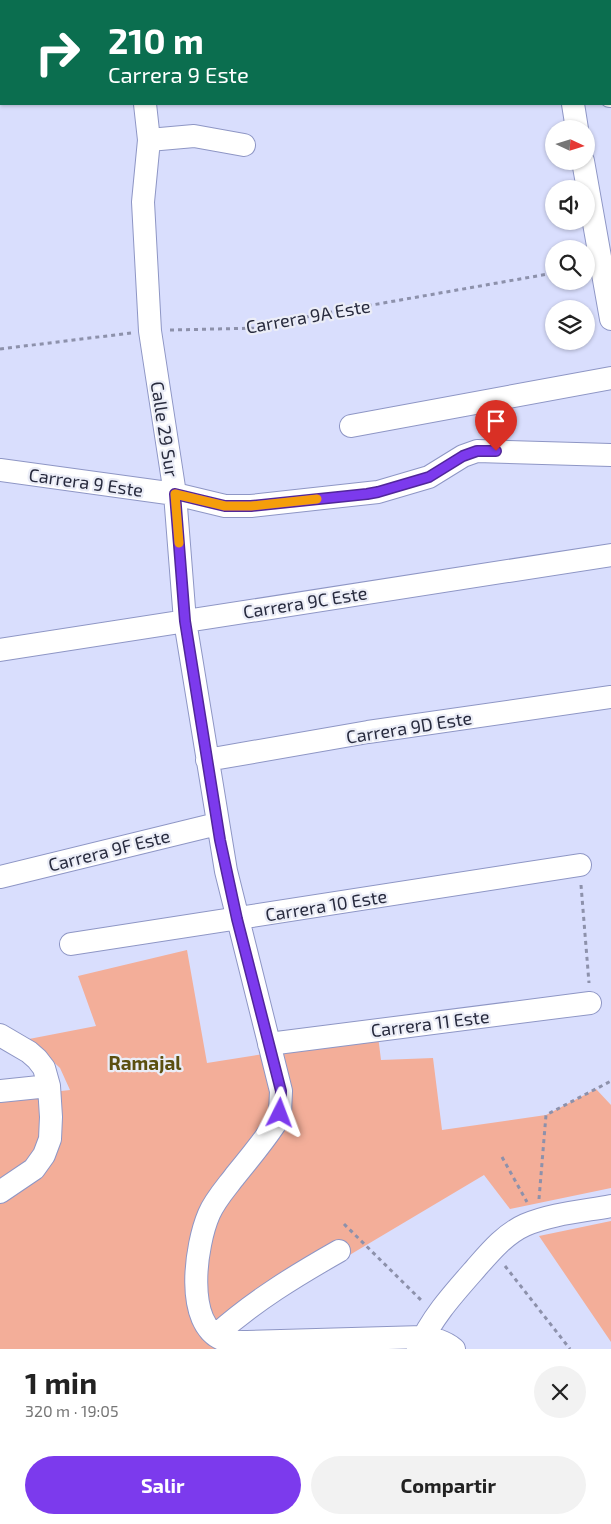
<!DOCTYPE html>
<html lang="es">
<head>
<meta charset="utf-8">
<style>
  body { margin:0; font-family:"Exo 2",sans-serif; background:#f2f2f2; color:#222; height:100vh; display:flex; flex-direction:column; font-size:19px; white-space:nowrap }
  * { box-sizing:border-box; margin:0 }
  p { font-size:16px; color:#767676 }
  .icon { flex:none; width:28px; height:28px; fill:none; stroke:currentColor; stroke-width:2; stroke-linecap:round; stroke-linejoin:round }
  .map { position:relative; height:1349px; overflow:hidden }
  .side { display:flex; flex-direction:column; background:#fff; flex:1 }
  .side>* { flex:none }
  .top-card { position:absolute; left:0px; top:0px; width:611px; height:105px; box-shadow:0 1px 4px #0004; background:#0b6e4f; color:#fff; overflow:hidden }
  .needle { width:32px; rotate:94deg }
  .buttons { position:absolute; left:545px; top:120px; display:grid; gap:10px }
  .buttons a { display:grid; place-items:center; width:50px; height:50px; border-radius:50%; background:#fff; box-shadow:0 1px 4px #0004; font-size:25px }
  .pin { position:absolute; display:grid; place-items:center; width:42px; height:42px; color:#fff; margin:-51px -21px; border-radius:50% 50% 50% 0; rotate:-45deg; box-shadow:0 0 5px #0007 }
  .pin .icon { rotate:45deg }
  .me { position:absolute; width:55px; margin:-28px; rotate:3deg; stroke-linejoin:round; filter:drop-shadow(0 0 4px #0008) }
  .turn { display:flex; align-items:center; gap:18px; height:105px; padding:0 25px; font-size:22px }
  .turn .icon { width:65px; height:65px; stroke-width:2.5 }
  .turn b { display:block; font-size:35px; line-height:42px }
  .round { display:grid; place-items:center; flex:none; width:52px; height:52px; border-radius:26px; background:#f2f2f2 }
  .summary { display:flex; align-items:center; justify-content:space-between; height:85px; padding:0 25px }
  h1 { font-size:30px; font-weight:700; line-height:38px }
  .action { display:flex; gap:10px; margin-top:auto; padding:10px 25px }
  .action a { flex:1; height:58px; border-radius:30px; background:#7c3aed; color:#fff; font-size:20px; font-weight:700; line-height:58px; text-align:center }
  .action a+a { background:#f2f2f2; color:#222 }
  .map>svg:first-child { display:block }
</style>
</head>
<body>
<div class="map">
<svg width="611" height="1349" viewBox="0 0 611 1349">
  <rect width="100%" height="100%" fill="#d9defd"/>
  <path fill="#f3ae99" d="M187,950L207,1063L378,1036L381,1060L433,1058L442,1130L546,1115L596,1089L611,1105V1188L510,1209L484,1175L232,1325L215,1349H0V1098L70,1090L60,1068L29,1039L96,1026L78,976Z
    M611,1221V1342L539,1236Z"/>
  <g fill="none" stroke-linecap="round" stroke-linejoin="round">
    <defs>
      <path id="minor" d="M131,0V1
        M211,0L212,1
        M550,0V1
        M20,1L23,0
        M0,11H1
        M610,96H611
        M145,104L149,140L143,202L150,331L175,494L185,621L226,871L281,1091L280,1113L275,1124C263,1142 249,1159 235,1176C226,1188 215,1200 209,1214C196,1244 183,1325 224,1340C231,1343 240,1342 247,1342L423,1337C435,1339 444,1341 454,1349
        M573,104L577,129
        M149,140L194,136L244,145
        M583,161L611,319
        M351,426L611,378
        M0,470L175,494L225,506H251L378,492L429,477L463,456L477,451L611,455
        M0,650L611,555
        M207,760L368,732L611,697
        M0,877L217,824
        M71,944L580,865
        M0,1035L29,1052L37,1059L44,1068L49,1086L51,1117L50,1139L44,1155L34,1169L0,1192
        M269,1044L590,1003
        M0,1091L49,1086
        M216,1335C254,1301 295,1276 339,1251
        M418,1349C431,1318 454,1293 476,1268C490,1252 505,1234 525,1225C550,1214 584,1211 611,1206"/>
    </defs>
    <use href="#minor" stroke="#8e96c5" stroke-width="24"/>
    <path stroke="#8d91ab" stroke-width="3" stroke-dasharray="4 4" stroke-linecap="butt" d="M170,330L261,328L315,315L554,273
      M0,349L131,333
      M581,885L589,983
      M502,1157L527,1202
      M539,1199L546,1115L611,1081
      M344,1224L422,1301
      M505,1266L570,1349"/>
    <use href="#minor" stroke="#fff" stroke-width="22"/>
  </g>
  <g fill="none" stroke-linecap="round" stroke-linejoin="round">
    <defs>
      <path id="route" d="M280,1113L281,1091L237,919L220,840L185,621L175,494L225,506H251L367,494L378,492L429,477L463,456L477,451H496"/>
    </defs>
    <use href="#route" stroke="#51269a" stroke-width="12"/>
    <use href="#route" stroke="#7c3aed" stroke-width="9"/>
    <path stroke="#f59e0b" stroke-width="9" d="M179,543L175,494L225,506H251L317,499"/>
  </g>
  <g text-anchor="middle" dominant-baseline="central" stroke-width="4.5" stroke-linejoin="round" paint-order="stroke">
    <g font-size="18" fill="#272a3d" stroke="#ebedf7">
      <text transform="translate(308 316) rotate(-10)">Carrera 9A Este</text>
      <text transform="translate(165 429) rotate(81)">Calle 29 Sur</text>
      <text transform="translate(86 482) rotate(8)">Carrera 9 Este</text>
      <text transform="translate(305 602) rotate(-9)">Carrera 9C Este</text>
      <text transform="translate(409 727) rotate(-9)">Carrera 9D Este</text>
      <text transform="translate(109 850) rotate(-14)">Carrera 9F Este</text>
      <text transform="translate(326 905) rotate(-9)">Carrera 10 Este</text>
      <text transform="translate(430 1023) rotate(-7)">Carrera 11 Este</text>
    </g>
    <g font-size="19" font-weight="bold" fill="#5b4f10" stroke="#ebedf7">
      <text x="145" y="1062">Ramajal</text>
    </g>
  </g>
</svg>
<div class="buttons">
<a><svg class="needle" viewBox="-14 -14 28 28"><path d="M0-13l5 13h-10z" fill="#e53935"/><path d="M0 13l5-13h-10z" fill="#767676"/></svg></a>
<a><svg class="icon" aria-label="sound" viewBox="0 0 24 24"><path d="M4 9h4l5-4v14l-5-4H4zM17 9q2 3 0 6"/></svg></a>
<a><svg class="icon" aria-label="search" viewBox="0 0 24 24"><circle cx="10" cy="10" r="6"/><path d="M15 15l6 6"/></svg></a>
<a><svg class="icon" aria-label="layers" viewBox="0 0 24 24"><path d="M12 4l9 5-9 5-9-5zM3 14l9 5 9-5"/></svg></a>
</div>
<div class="pin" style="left:496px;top:451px;background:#d93025"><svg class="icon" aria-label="arrive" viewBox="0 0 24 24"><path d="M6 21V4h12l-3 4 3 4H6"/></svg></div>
<svg class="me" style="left:280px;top:1113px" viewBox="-20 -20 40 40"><path d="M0-17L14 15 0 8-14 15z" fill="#7c3aed" stroke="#fff" stroke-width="4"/></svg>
<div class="top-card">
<div class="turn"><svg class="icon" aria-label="right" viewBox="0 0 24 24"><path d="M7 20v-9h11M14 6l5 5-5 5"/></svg><div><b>210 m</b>Carrera 9 Este</div></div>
</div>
</div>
<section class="side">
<div class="summary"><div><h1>1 min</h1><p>320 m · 19:05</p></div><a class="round"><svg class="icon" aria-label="close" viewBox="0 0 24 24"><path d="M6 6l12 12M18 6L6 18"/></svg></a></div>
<div class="action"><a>Salir</a><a>Compartir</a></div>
</section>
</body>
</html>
